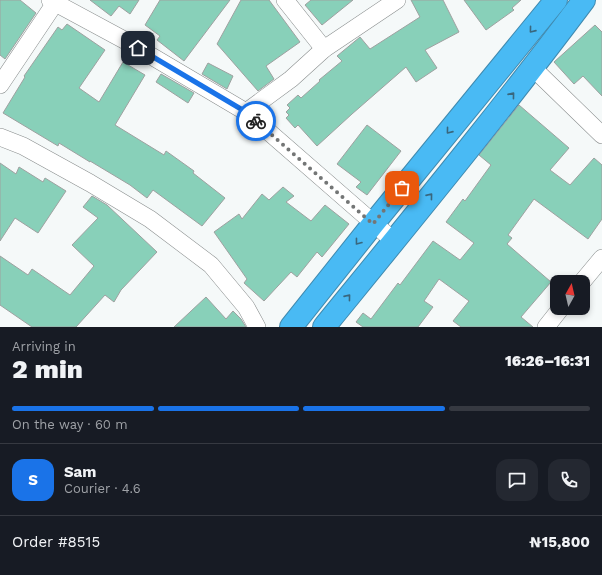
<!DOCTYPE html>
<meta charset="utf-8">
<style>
:root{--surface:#171b24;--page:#242831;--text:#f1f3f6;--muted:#9ea1a6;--line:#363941;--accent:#1a73e8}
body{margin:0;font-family:"Work Sans",sans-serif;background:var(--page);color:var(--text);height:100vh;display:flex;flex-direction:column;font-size:15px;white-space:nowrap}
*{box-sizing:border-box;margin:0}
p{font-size:13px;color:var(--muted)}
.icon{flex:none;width:22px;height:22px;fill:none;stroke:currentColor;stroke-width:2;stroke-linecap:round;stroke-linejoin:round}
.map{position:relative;height:327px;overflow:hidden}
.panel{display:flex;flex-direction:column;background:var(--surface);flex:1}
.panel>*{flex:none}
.needle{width:26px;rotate:8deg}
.buttons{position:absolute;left:550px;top:275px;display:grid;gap:8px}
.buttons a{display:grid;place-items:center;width:40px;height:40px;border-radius:8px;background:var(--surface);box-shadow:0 2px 6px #0003;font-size:20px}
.pin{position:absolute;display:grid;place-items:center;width:34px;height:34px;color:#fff;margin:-17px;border-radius:8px;box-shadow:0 2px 6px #0006}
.courier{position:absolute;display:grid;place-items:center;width:40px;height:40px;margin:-20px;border:3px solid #1a73e8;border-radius:50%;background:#fff;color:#222;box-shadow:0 1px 5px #0007}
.headline em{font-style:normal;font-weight:800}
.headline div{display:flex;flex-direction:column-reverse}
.headline{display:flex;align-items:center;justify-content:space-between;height:68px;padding:0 12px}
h1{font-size:26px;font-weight:800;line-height:30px}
.bar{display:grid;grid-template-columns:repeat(4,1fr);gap:6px 4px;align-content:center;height:48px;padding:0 12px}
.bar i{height:5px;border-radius:3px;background:var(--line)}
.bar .on{background:var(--accent)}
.bar p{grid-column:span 4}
.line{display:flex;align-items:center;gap:10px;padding:0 12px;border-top:1px solid var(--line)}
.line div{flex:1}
.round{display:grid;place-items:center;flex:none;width:42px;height:42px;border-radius:12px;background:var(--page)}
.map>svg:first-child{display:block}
.building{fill:#88d0b9;stroke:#9ea1a0}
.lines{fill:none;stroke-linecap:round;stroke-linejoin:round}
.minor-casing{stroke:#898d8d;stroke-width:18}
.highway-casing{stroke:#408aaf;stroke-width:24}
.minor{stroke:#fff;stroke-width:17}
.highway{stroke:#49baf4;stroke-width:22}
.oneway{stroke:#39677e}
.done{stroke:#747676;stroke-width:4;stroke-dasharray:0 7.2}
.route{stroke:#1a73e8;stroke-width:5}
</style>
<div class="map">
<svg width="602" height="327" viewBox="0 0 602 327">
<rect width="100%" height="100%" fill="#f5f9f9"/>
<g class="building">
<path d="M0,0H20L36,13L5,59L0,55Z"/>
<path d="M90,0H139L130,14L119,6L111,16Z"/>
<path d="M160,0H230L184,61L157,40L160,36L145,25Z"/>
<path d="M241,0H269L300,42L266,66L274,79L258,91L217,44Z"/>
<path d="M311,0H353L322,25L305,5Z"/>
<path d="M411,0H443L459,32L425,50L437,68L416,82L406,67L352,114L317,146L298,125L295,128L286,118L289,115L286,112L290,108L287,105L298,95L301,98L320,81L319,80L342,61L337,56L360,37L370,49L420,17Z"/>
<path d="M464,0H521L512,8L514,10L486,30Z"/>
<path d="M67,24L105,50L79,88L99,102L123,62L145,75L115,125L164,155L166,151L194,171L193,173L225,198L202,226L153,190L147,198L130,185L90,161V162L59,143L58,146L3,113L25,77L24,76L58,27L62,30Z"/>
<path d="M595,25L602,32V96L583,76L574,84L554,62Z"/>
<path d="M208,63L233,76L227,89L202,74Z"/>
<path d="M161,74L194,93L188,103L156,82Z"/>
<path d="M519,105L569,148L550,170L570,185L594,158L602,165V219L588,239L534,199L508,235L512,238L507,244L551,282L521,317L533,327H461L453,321L469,301L439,279L424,301L433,307L418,327H363L356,322L363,313L371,319L398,283L400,285L433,241L460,260L474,243L446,222L463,199L465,201L491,165L479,155Z"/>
<path d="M367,125L401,151L367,195L356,187L361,182L337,164Z"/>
<path d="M0,163L16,174L19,167L43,182L45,178L66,191L38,233L15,218L0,241Z"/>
<path d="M283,187L294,196L286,202L311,221L325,205L349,224L322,257L317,252L297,277L291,272L264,301L244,283L247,279L214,232L239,214L242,219L262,194L269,200Z"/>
<path d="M92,196L107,205L157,252L121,290L114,302L105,295L76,327H32L0,305V256L28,275L32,269L70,295L94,266L72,245L98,218L83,207Z"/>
<path d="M206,297L226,319L233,311L241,319L246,327H174Z"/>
</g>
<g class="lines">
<g class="minor-casing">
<g id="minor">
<path d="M50,0L126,41L246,112L394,241"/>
<path d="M285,0L324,49"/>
<path d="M533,68L602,135"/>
<path d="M0,85L55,3"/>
<path d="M246,112L291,79L324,49L397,0"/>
<path d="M0,137L23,146L90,183L150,219L211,265L246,307L257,327"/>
<path d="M582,282L602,258"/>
<path d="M546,327L561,308"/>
</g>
</g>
<g class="highway-casing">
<g id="highway">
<path d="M291,327L373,224L556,0"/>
<path d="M324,327C412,219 501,111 584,0"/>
</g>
</g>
<use href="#minor" class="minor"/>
<use href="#highway" class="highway"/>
</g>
<defs><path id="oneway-chevron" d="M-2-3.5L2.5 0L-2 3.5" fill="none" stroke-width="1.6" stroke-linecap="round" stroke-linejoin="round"/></defs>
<g class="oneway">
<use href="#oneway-chevron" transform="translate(532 30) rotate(129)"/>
<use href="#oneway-chevron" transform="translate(512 95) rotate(-51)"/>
<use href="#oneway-chevron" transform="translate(449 131) rotate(129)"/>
<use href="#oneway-chevron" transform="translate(430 196) rotate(-51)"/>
<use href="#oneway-chevron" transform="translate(358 242) rotate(128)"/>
<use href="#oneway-chevron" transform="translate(348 297) rotate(-51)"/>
</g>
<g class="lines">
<path class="done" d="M256,121L373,224L402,188"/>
<path class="route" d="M138,48L246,112L256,121"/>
</g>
</svg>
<div class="buttons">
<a><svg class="needle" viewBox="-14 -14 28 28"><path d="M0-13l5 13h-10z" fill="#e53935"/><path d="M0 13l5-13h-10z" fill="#9ea1a6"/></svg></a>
</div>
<div class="pin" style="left:402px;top:188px;background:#ea580c"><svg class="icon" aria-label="bag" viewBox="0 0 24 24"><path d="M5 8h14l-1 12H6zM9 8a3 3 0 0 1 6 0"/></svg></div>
<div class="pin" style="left:138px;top:48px;background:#1f2937"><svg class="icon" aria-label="home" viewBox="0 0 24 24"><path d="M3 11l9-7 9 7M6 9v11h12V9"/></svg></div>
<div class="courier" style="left:256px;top:121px"><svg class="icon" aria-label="bike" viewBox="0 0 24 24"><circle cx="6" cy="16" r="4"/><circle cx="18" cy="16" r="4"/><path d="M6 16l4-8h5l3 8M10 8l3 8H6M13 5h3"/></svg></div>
</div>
<section class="panel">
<div class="headline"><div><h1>2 min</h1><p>Arriving in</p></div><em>16:26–16:31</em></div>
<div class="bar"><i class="on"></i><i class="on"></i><i class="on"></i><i></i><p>On the way · 60 m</p></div>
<div class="line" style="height:72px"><b class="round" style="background:var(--accent);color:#fff">S</b><div><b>Sam</b><p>Courier · 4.6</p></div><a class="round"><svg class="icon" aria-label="chat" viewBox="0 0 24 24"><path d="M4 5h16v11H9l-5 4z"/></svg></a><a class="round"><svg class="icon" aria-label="phone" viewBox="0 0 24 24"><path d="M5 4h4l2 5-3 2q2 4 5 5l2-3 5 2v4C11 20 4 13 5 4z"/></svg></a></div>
<div class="line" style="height:52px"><div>Order #8515</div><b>₦15,800</b></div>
</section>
